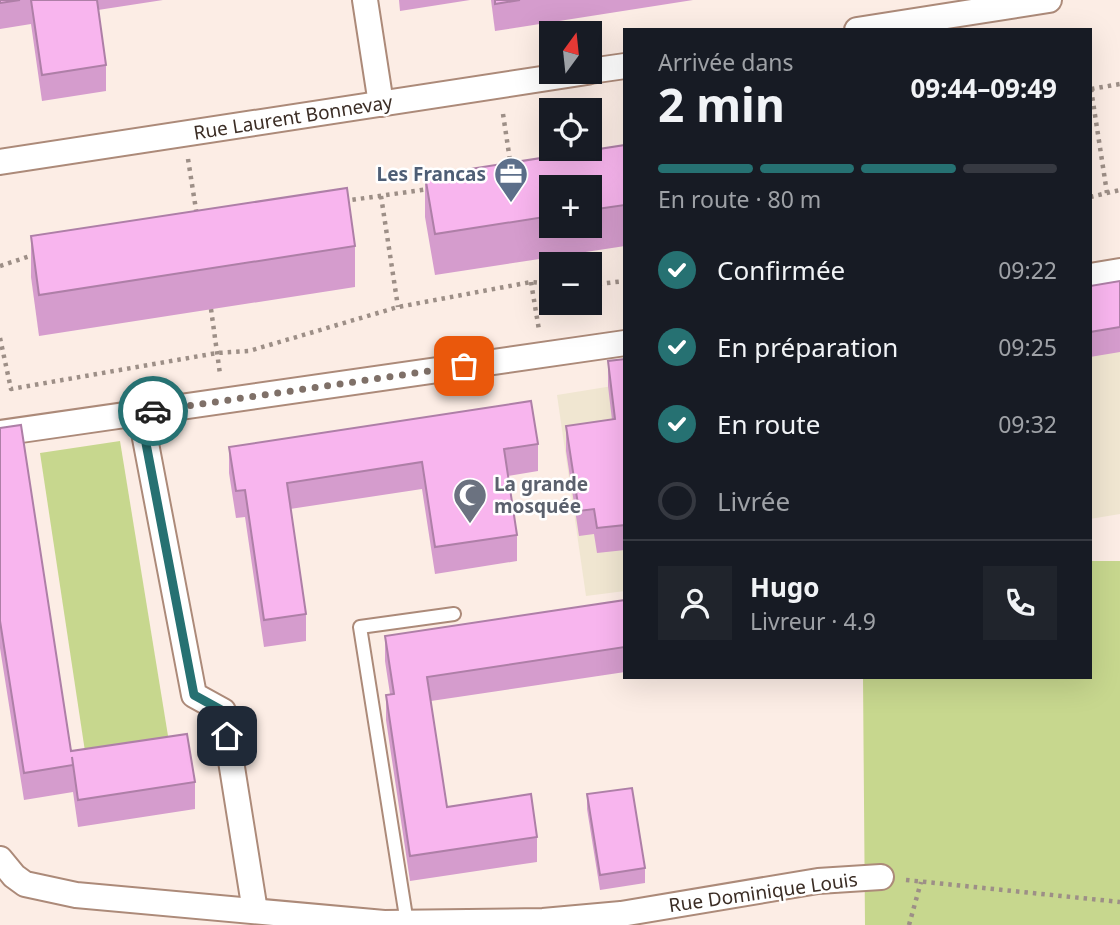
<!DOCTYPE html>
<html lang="fr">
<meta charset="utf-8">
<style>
:root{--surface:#171b24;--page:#20242c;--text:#f1f3f6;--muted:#9ea1a6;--line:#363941;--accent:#267172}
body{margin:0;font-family:"Noto Sans",sans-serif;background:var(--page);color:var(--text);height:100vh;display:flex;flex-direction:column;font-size:26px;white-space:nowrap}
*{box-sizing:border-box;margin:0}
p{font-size:23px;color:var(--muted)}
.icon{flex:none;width:38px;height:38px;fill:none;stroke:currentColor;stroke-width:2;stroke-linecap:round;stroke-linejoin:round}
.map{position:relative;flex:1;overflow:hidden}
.drawer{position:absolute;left:623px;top:28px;width:469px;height:651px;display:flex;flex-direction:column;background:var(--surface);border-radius:0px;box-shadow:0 7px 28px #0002}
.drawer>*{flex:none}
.needle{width:46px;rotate:15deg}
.fabs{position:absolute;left:539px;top:21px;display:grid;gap:14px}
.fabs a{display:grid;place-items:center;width:63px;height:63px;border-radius:0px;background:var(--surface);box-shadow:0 7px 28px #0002;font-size:35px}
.pin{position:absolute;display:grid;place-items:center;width:60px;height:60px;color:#fff;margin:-30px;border-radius:14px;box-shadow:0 4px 10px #0006}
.courier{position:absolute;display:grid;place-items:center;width:70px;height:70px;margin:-35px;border:5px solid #267172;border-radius:50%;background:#fff;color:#222;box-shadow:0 2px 9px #0007}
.head em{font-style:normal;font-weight:700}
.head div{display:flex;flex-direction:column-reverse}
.head{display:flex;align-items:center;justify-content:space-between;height:119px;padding:0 35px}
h1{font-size:46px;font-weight:700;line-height:52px}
.bar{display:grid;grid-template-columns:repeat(4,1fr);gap:10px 7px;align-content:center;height:84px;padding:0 35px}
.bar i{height:9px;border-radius:5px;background:var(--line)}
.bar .on{background:var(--accent)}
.bar p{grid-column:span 4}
.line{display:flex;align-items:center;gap:18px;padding:0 35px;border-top:2px solid var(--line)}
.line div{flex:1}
.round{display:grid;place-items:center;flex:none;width:74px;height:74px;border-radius:0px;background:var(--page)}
ol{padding:0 35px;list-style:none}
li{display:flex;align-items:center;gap:21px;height:77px}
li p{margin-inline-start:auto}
li .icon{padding:7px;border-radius:50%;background:var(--accent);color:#fff;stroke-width:4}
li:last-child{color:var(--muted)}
li i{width:38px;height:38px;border:4px solid var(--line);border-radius:50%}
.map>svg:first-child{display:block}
.education{fill:#f0e6d1}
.green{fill:#c7d78e}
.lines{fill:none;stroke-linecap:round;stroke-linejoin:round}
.lane-casing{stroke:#ac8a79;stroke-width:16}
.street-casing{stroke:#ac8a79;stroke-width:28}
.path{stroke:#9d8f87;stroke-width:4.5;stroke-dasharray:3.5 5;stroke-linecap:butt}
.lane{stroke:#fff;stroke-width:12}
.street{stroke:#fff;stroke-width:24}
.wall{fill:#d59ccd;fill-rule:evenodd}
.building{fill:#f8b5ee;stroke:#ae7fa7;stroke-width:2}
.done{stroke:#7f7068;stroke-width:7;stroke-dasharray:0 12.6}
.route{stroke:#267172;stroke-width:9}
.labels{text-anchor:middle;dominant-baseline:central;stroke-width:5;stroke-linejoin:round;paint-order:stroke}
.street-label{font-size:19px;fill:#3b2d25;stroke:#fff}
.service-label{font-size:19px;font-weight:bold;fill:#4e5e75;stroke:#fff;text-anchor:end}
.worship-label{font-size:19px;font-weight:bold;fill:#5b616d;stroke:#fff;text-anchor:start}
</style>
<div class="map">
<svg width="1120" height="925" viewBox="0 0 1120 925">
<rect width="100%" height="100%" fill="#fcede5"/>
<g class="education">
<path d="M1120,306V514L1090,519V311Z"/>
<path d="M625,384V591L586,596L557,395Z"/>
</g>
<g class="green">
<path d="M120,441L170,748L86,758L40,453Z"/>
<path d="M1090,561H1120V925H865L863,677H1090Z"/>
</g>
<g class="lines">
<g class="lane-casing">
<path id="lane" d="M407,923L360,627L454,614"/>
</g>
<g class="street-casing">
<g id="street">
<path d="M365,0L381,104"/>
<path d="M857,30L1049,0"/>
<path d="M590,71L625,66"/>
<path d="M0,162L587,72"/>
<path d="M1090,276L1120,271"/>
<path d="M140,412L194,695L223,711L255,911"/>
<path d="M0,433L625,343"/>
<path d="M0,859L14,876L25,884L76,895L384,923L543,921L621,914L818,881L881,877"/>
</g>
</g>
<g class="path">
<path d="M1091,89L1107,193"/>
<path d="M1091,89L1120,84"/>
<path d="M503,114L511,167"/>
<path d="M188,159L197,216"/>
<path d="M381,196L398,307"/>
<path d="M1090,197L1120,190"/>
<path d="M344,201L429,189"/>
<path d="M0,266L36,254"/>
<path d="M531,282L539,330"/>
<path d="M590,285L625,281"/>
<path d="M211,309L220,374"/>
<path d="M0,338L11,389L217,353L249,351L398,307L531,282L551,284"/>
<path d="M906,880L1120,902"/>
<path d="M909,925L921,882"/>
</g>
<use href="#lane" class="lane"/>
<use href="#street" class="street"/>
</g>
<g class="wall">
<path d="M0,0H163L98,10L106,65V91L42,101L31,24L0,29Z"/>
<path d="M399,0H470L400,11Z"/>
<path d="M491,0H693L495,31Z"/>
<path d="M625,145V246L435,275L425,217V176ZM551,187H590V226H551Z"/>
<path d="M31,236L355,246V287L39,336L31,277Z"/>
<path d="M1120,281V352L1090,357V286Z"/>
<path d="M625,359V550L597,553L594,534L579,536L566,451V426L612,420L608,386V361Z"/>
<path d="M0,428L71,751L195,782V809L78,827L73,792L24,800L0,648Z"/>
<path d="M538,444V471L508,476L517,535V561L435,574L422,489L290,509L306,614V641L264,647L245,517L236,518L229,473V447Z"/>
<path d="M625,600V672L431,701L447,807L537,837V862L410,881L386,720V695L390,694L385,661V636Z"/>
<path d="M587,794L645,868V883L600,890L587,809Z"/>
</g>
<g class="building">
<path d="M0,0H20L0,3Z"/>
<path d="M31,0H97L106,65L42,75Z"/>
<path d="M495,0H520L495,4Z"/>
<path d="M625,145V205L590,210V187H551V216L435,234L425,176Z"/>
<path d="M347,188L355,246L39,295L31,236Z"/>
<path d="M1120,281V327L1090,332V286Z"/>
<path d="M625,359V525L597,528L594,509L579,511L566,426L615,419L608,361Z"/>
<path d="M531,401L538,444L504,449L517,535L435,547L422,462L287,483L306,614L264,620L245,490L236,491L229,447Z"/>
<path d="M21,425L71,751L187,734L195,782L78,800L72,757L73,765L24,773L0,621V428Z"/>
<path d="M625,600V647L427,677L447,807L531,794L537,837L410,856L386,695L394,694L385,636Z"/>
<path d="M632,788L645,868L600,875L587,794Z"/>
</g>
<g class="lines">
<path class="done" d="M153,411L464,366"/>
<path class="route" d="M153,411L140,412L194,695L223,711L227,736"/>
</g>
<defs>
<g id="office-pin" transform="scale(1.75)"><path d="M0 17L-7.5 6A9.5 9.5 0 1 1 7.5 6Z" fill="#5c6f8a" stroke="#fff"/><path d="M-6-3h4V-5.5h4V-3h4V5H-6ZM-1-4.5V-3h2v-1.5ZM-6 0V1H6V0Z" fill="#fff"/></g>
<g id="mosque-pin" transform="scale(1.75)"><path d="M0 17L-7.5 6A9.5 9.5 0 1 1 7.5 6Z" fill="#6b7280" stroke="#fff"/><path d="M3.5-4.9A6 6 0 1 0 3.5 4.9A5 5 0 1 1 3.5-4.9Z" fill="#fff"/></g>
</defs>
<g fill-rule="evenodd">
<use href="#office-pin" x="511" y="174"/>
<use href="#mosque-pin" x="470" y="495"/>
</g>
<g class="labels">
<g class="street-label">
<text transform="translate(293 117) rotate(-9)">Rue Laurent Bonnevay</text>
<text transform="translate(763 892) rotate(-8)">Rue Dominique Louis</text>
</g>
<g class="service-label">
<text x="486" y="174">Les Francas</text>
</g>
<g class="worship-label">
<text x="494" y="484">La grande<tspan x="494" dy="22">mosquée</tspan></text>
</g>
</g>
</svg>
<div class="fabs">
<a><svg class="needle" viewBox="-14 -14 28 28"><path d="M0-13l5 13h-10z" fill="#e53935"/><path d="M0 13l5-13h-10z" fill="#9ea1a6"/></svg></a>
<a><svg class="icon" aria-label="locate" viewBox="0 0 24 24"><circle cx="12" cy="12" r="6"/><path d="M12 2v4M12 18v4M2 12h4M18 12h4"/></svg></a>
<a>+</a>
<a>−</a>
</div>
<div class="pin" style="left:464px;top:366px;background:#ea580c"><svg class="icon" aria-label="bag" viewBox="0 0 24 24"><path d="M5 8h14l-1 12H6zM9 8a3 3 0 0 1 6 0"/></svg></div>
<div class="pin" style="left:227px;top:736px;background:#1f2937"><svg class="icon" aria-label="home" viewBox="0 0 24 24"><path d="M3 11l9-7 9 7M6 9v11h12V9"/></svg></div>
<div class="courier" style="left:153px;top:411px"><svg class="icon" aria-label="car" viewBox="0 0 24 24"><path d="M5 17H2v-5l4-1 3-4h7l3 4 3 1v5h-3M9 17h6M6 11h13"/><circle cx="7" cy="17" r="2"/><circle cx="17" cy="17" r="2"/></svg></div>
<section class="drawer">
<div class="head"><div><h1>2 min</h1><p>Arrivée dans</p></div><em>09:44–09:49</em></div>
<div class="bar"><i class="on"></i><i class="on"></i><i class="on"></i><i></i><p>En route · 80 m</p></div>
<ol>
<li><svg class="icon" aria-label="check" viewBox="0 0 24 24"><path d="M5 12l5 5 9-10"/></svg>Confirmée<p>09:22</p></li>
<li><svg class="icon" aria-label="check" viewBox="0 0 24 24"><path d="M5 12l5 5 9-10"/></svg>En préparation<p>09:25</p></li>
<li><svg class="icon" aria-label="check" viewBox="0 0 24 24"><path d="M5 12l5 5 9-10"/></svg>En route<p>09:32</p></li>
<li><i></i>Livrée</li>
</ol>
<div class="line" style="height:126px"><a class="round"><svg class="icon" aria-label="person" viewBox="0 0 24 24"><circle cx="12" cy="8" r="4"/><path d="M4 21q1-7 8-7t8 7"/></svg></a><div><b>Hugo</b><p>Livreur · 4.9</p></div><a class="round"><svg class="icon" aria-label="phone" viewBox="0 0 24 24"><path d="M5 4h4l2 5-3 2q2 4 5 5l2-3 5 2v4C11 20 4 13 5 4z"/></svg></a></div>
</section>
</div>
